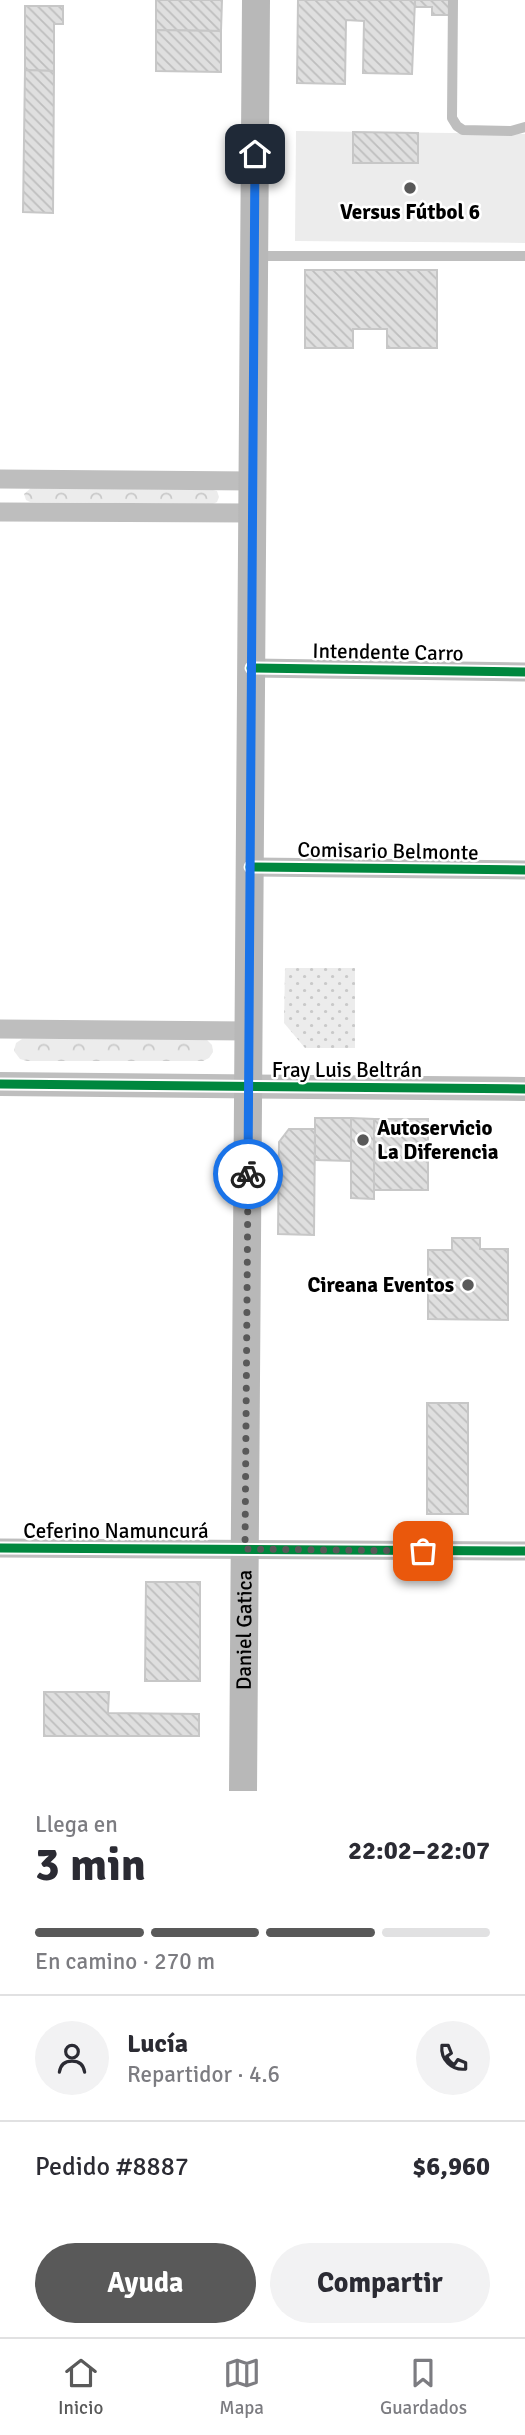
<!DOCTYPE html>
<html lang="es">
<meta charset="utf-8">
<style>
:root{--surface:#fff;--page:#f2f2f3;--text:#2b2b33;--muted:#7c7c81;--line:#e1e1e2;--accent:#595959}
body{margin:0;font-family:Signika,sans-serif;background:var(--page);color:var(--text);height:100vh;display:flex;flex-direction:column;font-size:26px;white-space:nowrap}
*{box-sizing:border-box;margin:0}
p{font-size:23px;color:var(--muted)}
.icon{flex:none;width:38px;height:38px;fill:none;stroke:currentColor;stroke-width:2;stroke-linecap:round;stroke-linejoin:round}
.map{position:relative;height:1791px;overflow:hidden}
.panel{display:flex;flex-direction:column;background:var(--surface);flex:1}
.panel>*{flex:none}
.pin{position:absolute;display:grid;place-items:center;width:60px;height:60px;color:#fff;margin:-30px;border-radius:14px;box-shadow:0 4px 10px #0006}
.courier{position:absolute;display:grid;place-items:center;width:70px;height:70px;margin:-35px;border:5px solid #1a73e8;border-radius:50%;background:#fff;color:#222;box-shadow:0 2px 9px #0007}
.headline em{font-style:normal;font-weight:700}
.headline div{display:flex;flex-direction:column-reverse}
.headline{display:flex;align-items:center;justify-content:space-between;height:119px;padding:0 35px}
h1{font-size:46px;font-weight:700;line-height:52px}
.bar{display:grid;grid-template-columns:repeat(4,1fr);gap:10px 7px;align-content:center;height:84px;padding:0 35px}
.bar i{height:9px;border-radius:5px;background:var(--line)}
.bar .active{background:var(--accent)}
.bar p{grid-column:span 4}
.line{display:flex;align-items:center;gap:18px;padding:0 35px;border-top:2px solid var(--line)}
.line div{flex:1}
.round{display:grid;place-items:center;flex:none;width:74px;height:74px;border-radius:37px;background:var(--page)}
.primary-button{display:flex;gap:14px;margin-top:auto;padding:14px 35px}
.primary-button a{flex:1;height:80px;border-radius:42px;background:var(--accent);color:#fff;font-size:28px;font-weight:700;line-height:80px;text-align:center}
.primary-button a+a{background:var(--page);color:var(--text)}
.dock{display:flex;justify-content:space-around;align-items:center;height:98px;border-top:2px solid var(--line);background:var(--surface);font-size:19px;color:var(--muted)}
.dock a{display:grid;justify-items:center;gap:4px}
.dock .active{color:var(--accent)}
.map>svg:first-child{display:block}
.grass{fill:url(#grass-dots)}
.park{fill:url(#park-crowns)}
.garden{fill:#ececec}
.building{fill:url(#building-back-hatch);stroke:#c7c7c7;stroke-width:2}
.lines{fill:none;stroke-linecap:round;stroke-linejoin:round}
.service{stroke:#bebebe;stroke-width:10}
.minor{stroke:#bebebe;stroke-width:19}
.tertiary{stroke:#bebebe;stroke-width:24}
.secondary{stroke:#b8b8b8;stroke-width:28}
.cycleway-casing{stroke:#fff;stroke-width:13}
.cycleway{stroke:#00873e;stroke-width:9}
.done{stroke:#595959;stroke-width:7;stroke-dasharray:0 12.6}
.route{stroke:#1a73e8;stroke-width:9}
.poi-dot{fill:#595959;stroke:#fff;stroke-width:2.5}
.labels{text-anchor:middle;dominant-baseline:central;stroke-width:5;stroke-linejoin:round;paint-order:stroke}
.poi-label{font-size:21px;font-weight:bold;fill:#000;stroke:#fff}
.street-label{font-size:21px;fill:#000;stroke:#fff}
</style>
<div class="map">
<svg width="525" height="1791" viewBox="0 0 525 1791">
<defs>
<pattern id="grass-dots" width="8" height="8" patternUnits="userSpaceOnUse" patternTransform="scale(1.75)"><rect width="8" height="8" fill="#ececec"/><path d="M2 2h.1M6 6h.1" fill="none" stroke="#c9c9c9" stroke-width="1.8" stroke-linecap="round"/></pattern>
<pattern id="park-crowns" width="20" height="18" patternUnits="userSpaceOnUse" patternTransform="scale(1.75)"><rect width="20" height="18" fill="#ececec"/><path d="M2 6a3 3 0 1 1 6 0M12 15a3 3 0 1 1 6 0" fill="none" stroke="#c9c9c9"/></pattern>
<pattern id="building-back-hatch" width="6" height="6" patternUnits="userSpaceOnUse" patternTransform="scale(1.75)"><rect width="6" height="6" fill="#dfdfdf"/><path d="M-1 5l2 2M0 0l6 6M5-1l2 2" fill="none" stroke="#bebebe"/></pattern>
</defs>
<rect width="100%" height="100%" fill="#fff"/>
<path class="grass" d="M285,968H355V1048H305L284,1023Z"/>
<g class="park">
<path d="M31,488L213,490L217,491L219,497L217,502L213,504L30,502L26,500L24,494Z"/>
<path d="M22,1039H206L212,1045L213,1052L209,1058L203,1061H27L20,1059L14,1051L16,1043Z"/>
</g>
<path class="garden" d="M296,131L525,134V243L295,241Z"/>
<g class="building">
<path d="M156,0H222L221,31L156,30Z"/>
<path d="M298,0H415L412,74L363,73L364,21L346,20L345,84L297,83Z"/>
<path d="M415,0H449V15H432V7H415Z"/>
<path d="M25,6H63V24H54V71L25,70Z"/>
<path d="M156,30L221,31V72L156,71Z"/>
<path d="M25,70L54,71L53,213L23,212Z"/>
<path d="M353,132L418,133V163H353Z"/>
<path d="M305,270H437V348H387V329H353V348H305Z"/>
<path d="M315,1118H351V1161L315,1160Z"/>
<path d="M351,1118L374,1119V1199L351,1198Z"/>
<rect x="374" y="1119" width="54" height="71"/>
<path d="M289,1129H315L314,1235L278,1234L279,1142Z"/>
<path d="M452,1238H480V1249H508V1320L428,1319V1250H452Z"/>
<rect x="427" y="1403" width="41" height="111"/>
<path d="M146,1582H200V1681H145Z"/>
<path d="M44,1692H109L108,1713L199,1714V1736H44Z"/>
</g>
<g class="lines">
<g class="service">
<path d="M453,0L452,118L457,126L463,130L511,131L525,127"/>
<path d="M255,256H525"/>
</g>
<g class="minor">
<path d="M0,479L253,481"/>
<path d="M0,512L253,513"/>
<path d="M251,668L525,672"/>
<path d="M250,867L525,870"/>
<path d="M0,1029L249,1031"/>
<path d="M0,1548L525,1551"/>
</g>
<path class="tertiary" d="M0,1084L525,1089"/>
<path class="secondary" id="s1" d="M243,1791L256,0"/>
<g class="cycleway-casing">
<g id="cycleway">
<path d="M251,668L525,672"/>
<path d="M250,867L525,870"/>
<path d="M0,1084L525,1089"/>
<path d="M0,1548L525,1551"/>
</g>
</g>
<use href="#cycleway" class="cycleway"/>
</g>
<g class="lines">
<path class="done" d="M248,1174L245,1549L423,1551"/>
<path class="route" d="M248,1174L255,154"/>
</g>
<g class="poi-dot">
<circle cx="410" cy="188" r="7"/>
<circle cx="363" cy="1140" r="7"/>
<circle cx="468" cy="1285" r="7"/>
</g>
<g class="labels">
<g class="poi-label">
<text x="410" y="212">Versus Fútbol 6</text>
<text x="377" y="1128" text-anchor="start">Autoservicio<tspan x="377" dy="24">La Diferencia</tspan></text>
<text x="454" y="1285" text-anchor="end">Cireana Eventos</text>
</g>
<g class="street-label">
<text transform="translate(388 652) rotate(1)">Intendente Carro</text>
<text transform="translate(388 851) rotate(1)">Comisario Belmonte</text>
<text x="347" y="1070">Fray Luis Beltrán</text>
<text x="116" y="1531">Ceferino Namuncurá</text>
<text stroke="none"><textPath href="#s1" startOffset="161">Daniel Gatica</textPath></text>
</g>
</g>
</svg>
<div class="pin" style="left:423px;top:1551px;background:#ea580c"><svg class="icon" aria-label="bag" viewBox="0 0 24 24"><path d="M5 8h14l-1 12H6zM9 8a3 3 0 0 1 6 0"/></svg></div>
<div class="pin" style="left:255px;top:154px;background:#1f2937"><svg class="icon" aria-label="home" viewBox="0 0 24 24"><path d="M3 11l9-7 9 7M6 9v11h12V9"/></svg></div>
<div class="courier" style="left:248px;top:1174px"><svg class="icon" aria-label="bike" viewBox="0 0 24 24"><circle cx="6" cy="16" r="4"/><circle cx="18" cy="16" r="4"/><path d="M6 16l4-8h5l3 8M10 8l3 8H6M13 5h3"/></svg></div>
</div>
<section class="panel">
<div class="headline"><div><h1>3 min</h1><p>Llega en</p></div><em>22:02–22:07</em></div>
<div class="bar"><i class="active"></i><i class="active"></i><i class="active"></i><i></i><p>En camino · 270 m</p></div>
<div class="line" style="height:126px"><a class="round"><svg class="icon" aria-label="person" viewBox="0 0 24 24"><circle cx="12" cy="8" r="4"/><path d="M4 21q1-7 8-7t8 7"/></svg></a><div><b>Lucía</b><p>Repartidor · 4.6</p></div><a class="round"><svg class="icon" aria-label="phone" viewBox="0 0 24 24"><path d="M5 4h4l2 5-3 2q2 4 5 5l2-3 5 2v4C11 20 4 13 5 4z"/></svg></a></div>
<div class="line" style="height:91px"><div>Pedido #8887</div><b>$6,960</b></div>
<div class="primary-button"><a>Ayuda</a><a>Compartir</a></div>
</section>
<nav class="dock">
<a class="active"><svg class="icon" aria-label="home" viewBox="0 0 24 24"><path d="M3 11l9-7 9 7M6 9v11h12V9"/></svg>Inicio</a>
<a><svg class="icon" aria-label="map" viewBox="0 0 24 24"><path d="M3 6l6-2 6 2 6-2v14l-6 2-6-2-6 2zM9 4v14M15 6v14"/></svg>Mapa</a>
<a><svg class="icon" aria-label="saved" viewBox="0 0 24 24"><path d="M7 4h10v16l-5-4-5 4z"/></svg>Guardados</a>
</nav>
